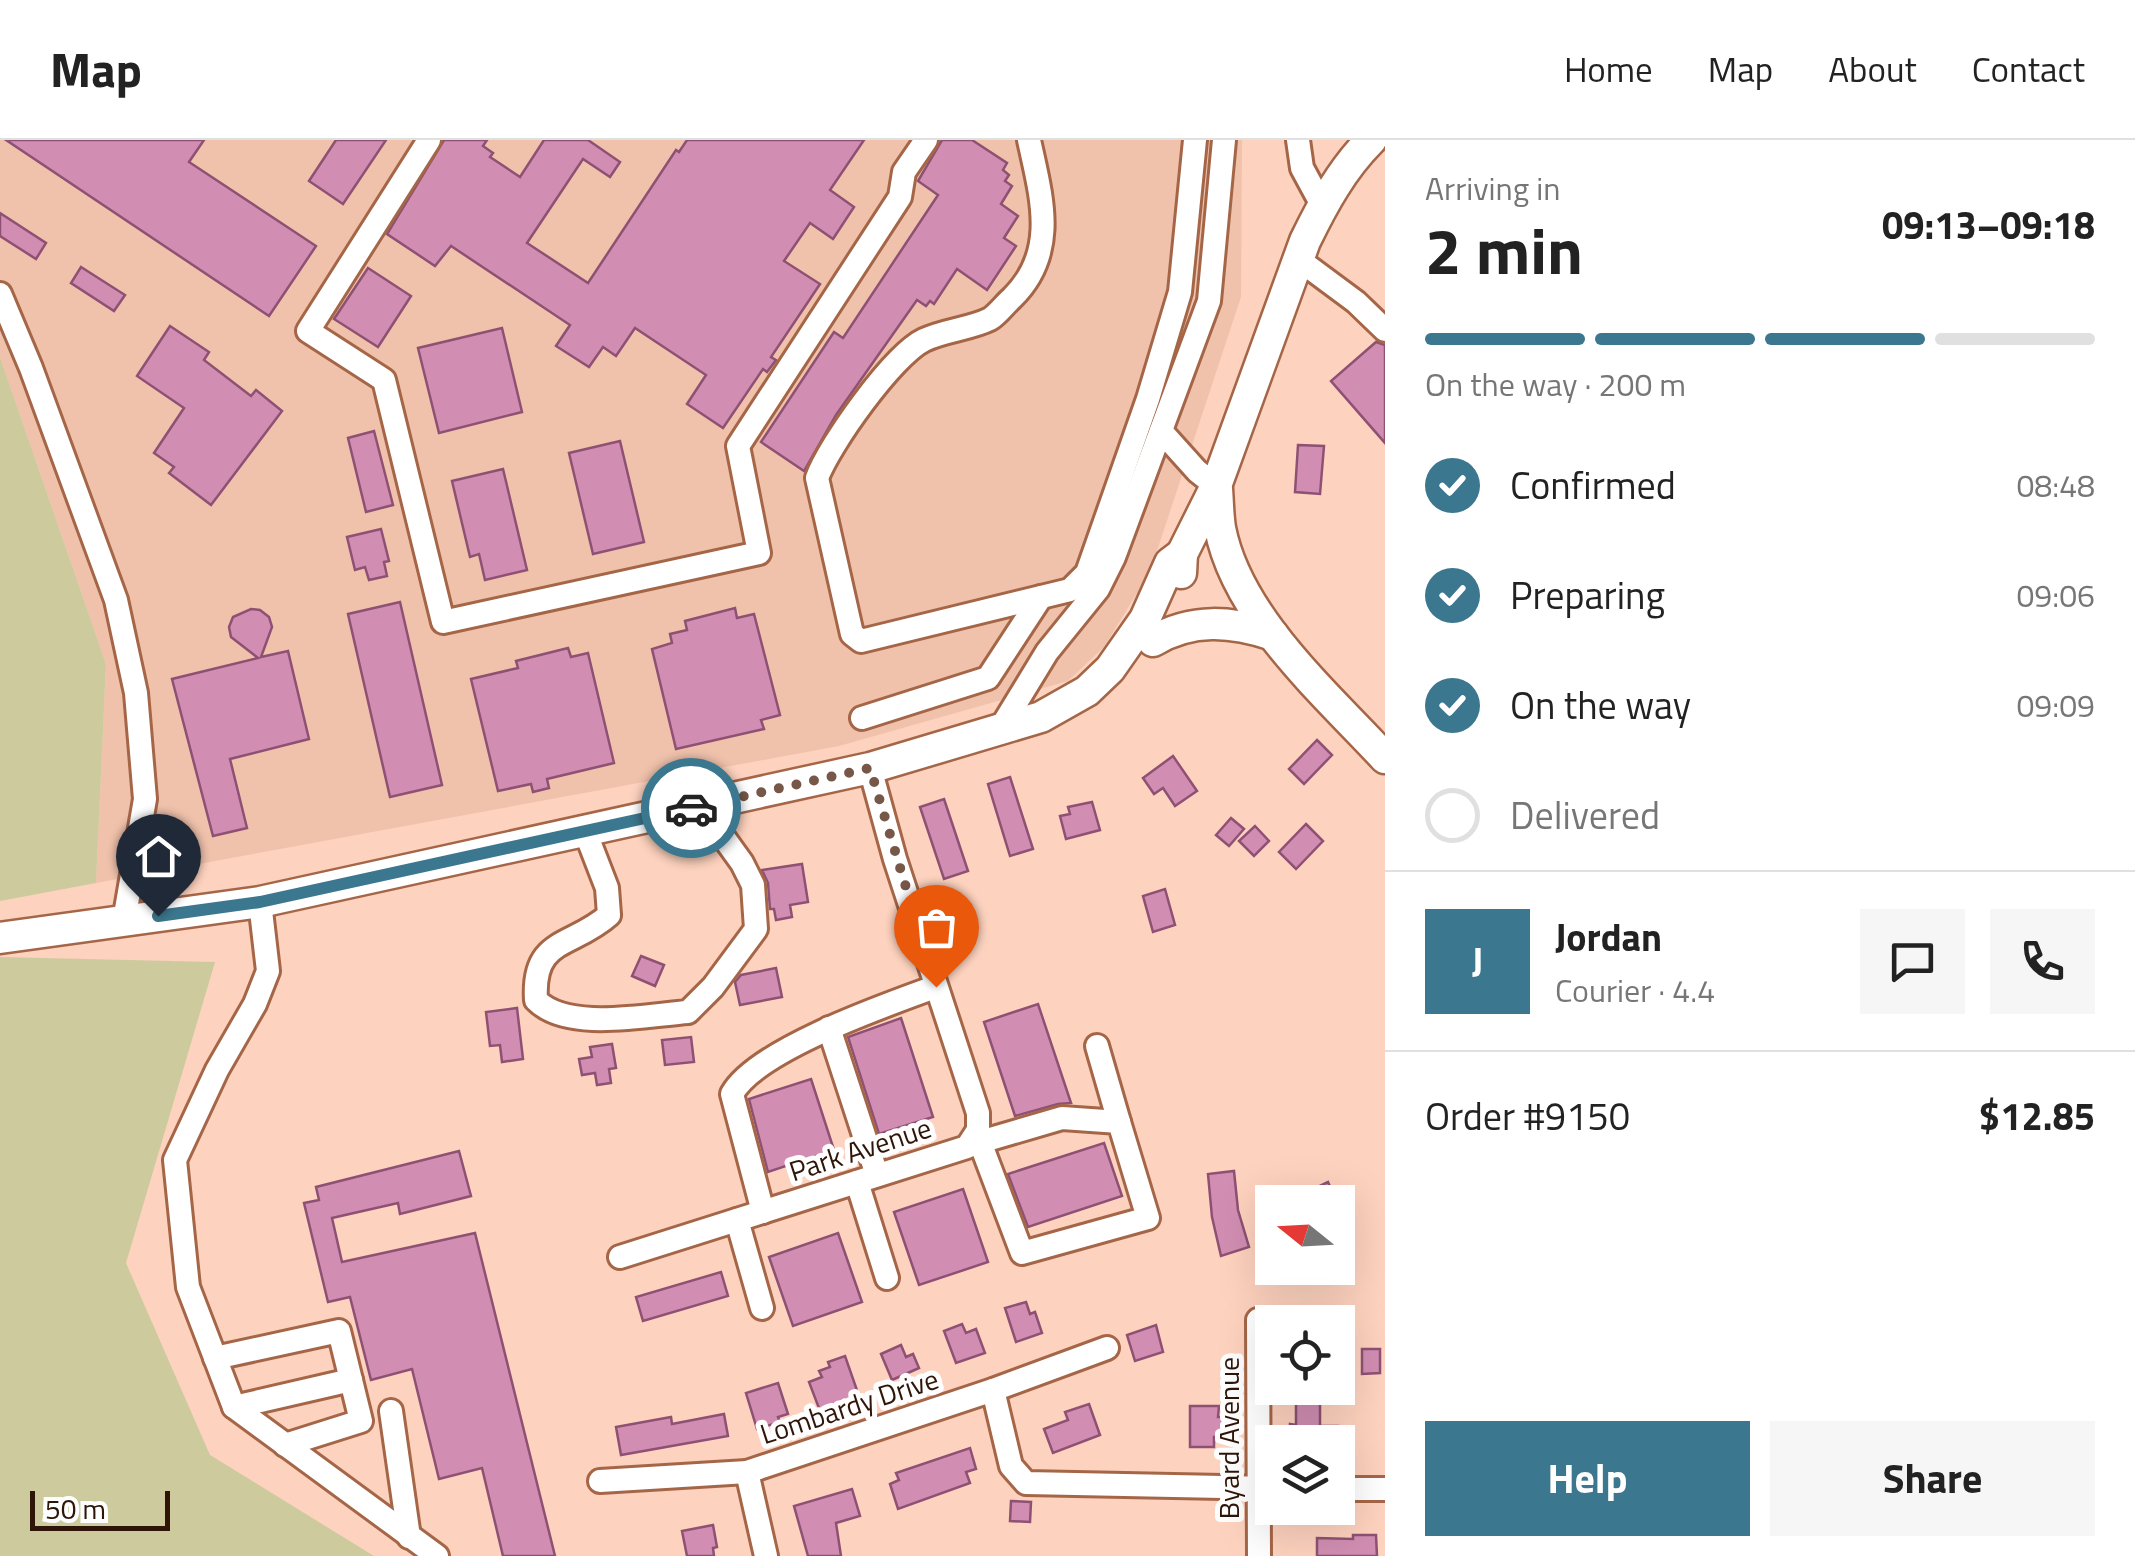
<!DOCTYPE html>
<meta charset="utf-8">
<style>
:root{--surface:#fff;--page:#f6f6f6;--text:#222;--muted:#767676;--line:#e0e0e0;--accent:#3b778e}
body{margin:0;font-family:"Titillium Web",sans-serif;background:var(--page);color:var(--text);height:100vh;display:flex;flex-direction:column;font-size:38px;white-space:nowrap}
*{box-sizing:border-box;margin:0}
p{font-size:32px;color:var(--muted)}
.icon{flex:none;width:55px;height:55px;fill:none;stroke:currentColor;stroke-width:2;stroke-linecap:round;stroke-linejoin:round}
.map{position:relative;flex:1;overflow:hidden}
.drawer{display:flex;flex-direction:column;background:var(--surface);width:750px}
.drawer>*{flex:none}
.needle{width:65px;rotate:288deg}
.tools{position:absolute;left:1255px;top:1045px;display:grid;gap:20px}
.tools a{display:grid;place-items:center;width:100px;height:100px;border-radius:0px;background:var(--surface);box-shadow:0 10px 40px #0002;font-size:50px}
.scale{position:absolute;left:30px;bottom:25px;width:140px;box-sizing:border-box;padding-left:10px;border:5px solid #2e1508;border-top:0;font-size:28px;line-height:35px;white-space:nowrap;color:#2e1508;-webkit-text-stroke:8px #fefefe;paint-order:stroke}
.pin{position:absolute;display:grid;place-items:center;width:85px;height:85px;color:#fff;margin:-102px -42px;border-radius:50% 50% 50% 0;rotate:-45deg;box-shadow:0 0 10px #0007}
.pin .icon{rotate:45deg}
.courier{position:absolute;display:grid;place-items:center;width:100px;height:100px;margin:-50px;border:8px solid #3b778e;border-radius:50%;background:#fff;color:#222;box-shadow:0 2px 12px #0007}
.head em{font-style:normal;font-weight:700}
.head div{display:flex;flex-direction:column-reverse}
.head{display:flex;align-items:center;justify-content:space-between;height:170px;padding:0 40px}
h1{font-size:65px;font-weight:700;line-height:75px}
.bar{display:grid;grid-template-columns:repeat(4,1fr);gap:15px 10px;align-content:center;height:120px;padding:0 40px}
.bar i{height:12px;border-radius:8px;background:var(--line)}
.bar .current{background:var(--accent)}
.bar p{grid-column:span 4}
.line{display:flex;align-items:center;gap:25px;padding:0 40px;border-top:2px solid var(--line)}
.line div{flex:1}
.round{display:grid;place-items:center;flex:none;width:105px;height:105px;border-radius:0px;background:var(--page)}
ol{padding:0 40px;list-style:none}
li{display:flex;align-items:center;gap:30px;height:110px}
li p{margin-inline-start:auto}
li .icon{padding:10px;border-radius:50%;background:var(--accent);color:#fff;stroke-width:4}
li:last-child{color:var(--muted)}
li i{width:55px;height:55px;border:5px solid var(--line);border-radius:50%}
.cta{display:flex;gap:20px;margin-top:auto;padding:20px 40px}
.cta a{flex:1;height:115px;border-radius:0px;background:var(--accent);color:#fff;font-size:40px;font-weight:700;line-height:115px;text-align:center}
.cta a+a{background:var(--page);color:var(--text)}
header{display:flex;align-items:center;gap:60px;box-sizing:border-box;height:140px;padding:0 50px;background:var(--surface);border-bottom:2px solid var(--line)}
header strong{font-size:48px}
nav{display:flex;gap:55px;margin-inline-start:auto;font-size:35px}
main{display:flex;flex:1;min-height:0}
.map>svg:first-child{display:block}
.built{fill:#f0c2ac}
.green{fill:#cdcb9d}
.building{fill:#d18eb2;stroke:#8e5173;stroke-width:2.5}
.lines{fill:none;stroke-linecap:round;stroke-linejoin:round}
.minor-casing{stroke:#a56648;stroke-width:28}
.major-casing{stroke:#a56648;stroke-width:35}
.minor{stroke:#fff;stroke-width:22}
.major{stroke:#fff;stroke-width:30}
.done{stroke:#765748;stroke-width:10;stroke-dasharray:0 18}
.route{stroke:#3b778e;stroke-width:12}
.labels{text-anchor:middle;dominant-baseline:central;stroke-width:10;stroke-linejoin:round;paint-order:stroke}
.street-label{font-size:28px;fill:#2e1508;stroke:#fefefe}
</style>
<header>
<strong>Map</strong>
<nav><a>Home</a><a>Map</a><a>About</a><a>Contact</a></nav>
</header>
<main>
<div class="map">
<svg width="1385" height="1416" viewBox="0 0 1385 1416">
<rect width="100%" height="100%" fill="#fdd2be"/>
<path class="built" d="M0,0H1242L1241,157L1150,432L1104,507L1068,541L839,606L96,743L106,524L0,217Z"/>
<g class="green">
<path d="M0,217L106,524L96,743L0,761Z"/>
<path d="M0,817L215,822L126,1123L210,1315L374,1416H0Z"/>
</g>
<g class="building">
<path d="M6,0H204L189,22L316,106L269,176Z"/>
<path d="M336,0H386L343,64L309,41Z"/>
<path d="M444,0H487L483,6L493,13L490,17L520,37L544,0H588L620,22L610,37L583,19L527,103L588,143L676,10L679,12L687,0H864L830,50L854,67L833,99L810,83L784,121L820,144L771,217L776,220L767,232L763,229L723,288L687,264L706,235L635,188L616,216L603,207L589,227L556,206L570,185L451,106L435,126L387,94Z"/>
<path d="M942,0H972L1007,23L1003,30L1009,35L1005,41L1012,46L1001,64L1018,76L1004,98L1016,106L987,150L957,129L934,164L930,161L926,166L917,160L836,275L804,331L761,302L834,192L843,198L938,55L918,41Z"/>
<path d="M0,73L46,103L36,119L0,96Z"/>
<path d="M81,127L125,155L114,171L71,143Z"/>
<path d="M368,128L411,156L378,207L334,179Z"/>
<path d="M170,186L209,212L204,220L251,256L256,250L282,271L211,365L169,333L174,327L154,313L184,268L137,236Z"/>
<path d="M502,188L522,272L439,293L418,208Z"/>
<path d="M1376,202L1385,205V303L1331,241Z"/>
<path d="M374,291L393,365L366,372L348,298Z"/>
<path d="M620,301L644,402L593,414L569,313Z"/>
<path d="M1298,305L1324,306L1320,354L1295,352Z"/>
<path d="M503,329L527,430L485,440L479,414L470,417L452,341Z"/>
<path d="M381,389L389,421L384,422L387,436L369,440L365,427L355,430L347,397Z"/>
<path d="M400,462L442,645L390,657L348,474Z"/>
<path d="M735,468L737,478L754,474L780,575L761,580L764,589L676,609L652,509L672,503L670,494L687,490L685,481Z"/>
<path d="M251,469L260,470L269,477L272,487L261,517L288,511L309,599L230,619L247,688L213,696L172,539L258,518L231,497L229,487L233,477Z"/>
<path d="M568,508L571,517L588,513L614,623L547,639L549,648L533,652L531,644L498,651L471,539L518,528L516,521Z"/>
<path d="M1317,600L1332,615L1304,644L1289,629Z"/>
<path d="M1173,616L1197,651L1175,666L1163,648L1154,654L1143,638Z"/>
<path d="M1010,637L1033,709L1010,716L988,644Z"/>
<path d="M944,659L968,731L944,739L920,667Z"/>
<path d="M1092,662L1100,690L1066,699L1060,676L1070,674L1068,667Z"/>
<path d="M1231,678L1244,689L1229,706L1216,695Z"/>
<path d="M1306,684L1323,701L1296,729L1279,712Z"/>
<path d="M1255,686L1269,701L1254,716L1239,701Z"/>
<path d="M802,724L808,762L790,765L792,777L776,780L774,769H770L768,743L762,730Z"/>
<path d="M1165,749L1175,785L1153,792L1143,756Z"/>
<path d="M641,816L664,825L655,846L632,836Z"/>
<path d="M776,828L782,857L740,865L735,842L741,835Z"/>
<path d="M1038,864L1071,963L1058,964L1015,976L984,882Z"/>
<path d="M517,868L523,919L502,922L500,905L490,906L486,872Z"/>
<path d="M901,878L933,977L879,994L848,897Z"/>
<path d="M691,897L694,922L665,925L662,900Z"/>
<path d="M612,904L616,928L609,929L611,943L597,945L595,933L582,935L579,919L592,917L590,907Z"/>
<path d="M811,939L834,1010L768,1032L749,959Z"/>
<path d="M1104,1003L1122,1056L1028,1087L1008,1034Z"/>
<path d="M459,1011L471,1056L400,1074L398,1063L332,1078L342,1122L475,1093L555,1416H503L482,1328L439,1339L412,1229L371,1240L350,1157L328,1162L304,1063L319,1060L316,1047Z"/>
<path d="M1234,1031L1238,1070L1249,1107L1221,1116L1212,1077L1208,1034Z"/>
<path d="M1328,1042L1337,1062H1312L1307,1052Z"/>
<path d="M963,1049L988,1122L919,1145L894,1072Z"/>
<path d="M838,1093L862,1162L793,1186L769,1117Z"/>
<path d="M721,1132L728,1156L643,1181L636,1157Z"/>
<path d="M1026,1162L1030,1174L1035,1172L1042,1193L1016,1202L1005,1168Z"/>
<path d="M962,1184L966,1193L976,1189L985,1213L956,1223L944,1191Z"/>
<path d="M1156,1185L1163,1212L1135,1221L1127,1195Z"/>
<path d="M901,1205L906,1217L913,1214L919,1228L892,1240L881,1214Z"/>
<path d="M1362,1209H1380V1233L1362,1234Z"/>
<path d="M845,1216L859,1256L820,1271L809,1242L822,1237L819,1231L830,1227L828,1222Z"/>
<path d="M778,1243L788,1274L778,1277L780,1282L757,1289L746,1253Z"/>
<path d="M1296,1259H1320V1286H1338V1302H1289L1290,1284L1296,1285Z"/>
<path d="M1089,1264L1100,1295L1053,1313L1044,1289L1068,1280L1065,1272Z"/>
<path d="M1190,1266H1219L1218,1277H1224V1297H1214V1307H1190Z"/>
<path d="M724,1274L728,1296L621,1315L616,1287L671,1277L672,1284Z"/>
<path d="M970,1308L976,1329L966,1332L970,1343L898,1369L890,1344L899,1340L896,1333Z"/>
<path d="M852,1349L860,1376L836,1383L841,1416H808L794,1366Z"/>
<path d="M1011,1361L1031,1362L1030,1382L1010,1381Z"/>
<path d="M713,1385L717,1407L713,1408L714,1416H687L682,1391Z"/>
<path d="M1353,1395H1376L1377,1416H1317V1398L1353,1399Z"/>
</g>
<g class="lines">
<g class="minor-casing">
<g id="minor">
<path d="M429,0L308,191L384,240L443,482L759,413L738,306L900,57L904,32L926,0"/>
<path d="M1029,0C1041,56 1059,112 1012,158C1005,164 998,174 990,179C970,189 945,190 924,200C893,215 829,305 817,338L852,494L861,501L1070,450L1087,433L1148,259L1180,152L1195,0"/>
<path d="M1298,0L1302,28L1322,65"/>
<path d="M1298,119L1356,162L1385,190"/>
<path d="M0,154L31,228L116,460L136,553L145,659L124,781"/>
<path d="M1161,291L1197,331L1216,346"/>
<path d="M862,578L988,538L1041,457"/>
<path d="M1000,589L1047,512L1098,449L1114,417L1209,161L1224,0"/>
<path d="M585,691L607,748L609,775C572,808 532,797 536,860C567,892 647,875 688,872L713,847L756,789L753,745L742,723L719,691L710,664"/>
<path d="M260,762L268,831L255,864L217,930L175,1020L188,1147L234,1267L437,1416"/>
<path d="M829,888L877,1035"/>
<path d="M1097,906L1119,982"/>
<path d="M978,990L980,1002L1062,978L1119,982L1148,1078L1022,1113L980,1002"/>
<path d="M857,1042L887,1138"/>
<path d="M763,1072L732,954C756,910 886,865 935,847"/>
<path d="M737,1080L762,1168"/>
<path d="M620,1117L967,1007L978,990V973L895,719L870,628"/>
<path d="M1258,1180L1259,1416"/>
<path d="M215,1218L339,1191L361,1281L285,1305"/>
<path d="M993,1250L1011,1326L1026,1343L1272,1348"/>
<path d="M234,1267L351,1240"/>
<path d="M391,1271L409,1397"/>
<path d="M747,1332L766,1416"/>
<path d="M600,1341L747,1332L993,1250L1107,1208"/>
<path d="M1338,1349H1385"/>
</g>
</g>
<g class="major-casing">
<g id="major">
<path d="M1217,349C1218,362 1218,375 1220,388C1237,477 1326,554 1385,618"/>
<path d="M1181,433L1182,414L1216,346L1305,101C1323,64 1342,29 1371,0"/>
<path d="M1153,501C1192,478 1231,481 1273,495"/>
<path d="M0,798L260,762L870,628L1041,577L1087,551L1110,529L1145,479L1170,423L1182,414"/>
</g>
</g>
<use href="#minor" class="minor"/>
<use href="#major" class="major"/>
</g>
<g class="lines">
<path class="done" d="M691,668L870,628L936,847"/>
<path class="route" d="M158,776L260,762L691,668"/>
</g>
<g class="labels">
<g class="street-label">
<text transform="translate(860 1009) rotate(-18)">Park Avenue</text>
<text transform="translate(849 1266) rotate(-18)">Lombardy Drive</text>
<text transform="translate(1228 1298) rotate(-90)">Byard Avenue</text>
</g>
</g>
</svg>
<div class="tools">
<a><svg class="needle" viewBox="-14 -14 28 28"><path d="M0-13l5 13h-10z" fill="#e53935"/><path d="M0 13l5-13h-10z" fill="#767676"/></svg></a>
<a><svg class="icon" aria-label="locate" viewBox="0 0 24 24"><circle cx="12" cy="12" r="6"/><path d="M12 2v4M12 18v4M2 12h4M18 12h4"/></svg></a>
<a><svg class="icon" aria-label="layers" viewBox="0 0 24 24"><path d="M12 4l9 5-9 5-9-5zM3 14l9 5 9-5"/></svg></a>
</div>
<div class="scale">50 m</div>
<div class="pin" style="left:936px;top:847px;background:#ea580c"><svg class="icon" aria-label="bag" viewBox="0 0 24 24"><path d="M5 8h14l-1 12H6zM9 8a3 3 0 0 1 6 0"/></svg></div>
<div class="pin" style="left:158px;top:776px;background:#1f2937"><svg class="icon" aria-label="home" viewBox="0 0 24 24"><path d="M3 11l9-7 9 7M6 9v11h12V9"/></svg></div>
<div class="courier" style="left:691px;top:668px"><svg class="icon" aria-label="car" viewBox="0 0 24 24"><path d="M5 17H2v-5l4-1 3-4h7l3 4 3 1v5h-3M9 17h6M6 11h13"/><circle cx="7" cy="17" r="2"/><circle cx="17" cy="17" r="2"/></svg></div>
</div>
<section class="drawer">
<div class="head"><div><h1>2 min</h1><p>Arriving in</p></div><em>09:13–09:18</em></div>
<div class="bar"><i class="current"></i><i class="current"></i><i class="current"></i><i></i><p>On the way · 200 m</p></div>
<ol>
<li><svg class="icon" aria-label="check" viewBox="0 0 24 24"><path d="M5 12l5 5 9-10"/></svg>Confirmed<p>08:48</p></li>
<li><svg class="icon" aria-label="check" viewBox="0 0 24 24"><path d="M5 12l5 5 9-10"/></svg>Preparing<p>09:06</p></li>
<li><svg class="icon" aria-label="check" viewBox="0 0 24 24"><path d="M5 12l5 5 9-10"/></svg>On the way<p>09:09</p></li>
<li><i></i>Delivered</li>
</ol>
<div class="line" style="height:180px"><b class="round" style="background:var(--accent);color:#fff">J</b><div><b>Jordan</b><p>Courier · 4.4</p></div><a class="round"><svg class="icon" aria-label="chat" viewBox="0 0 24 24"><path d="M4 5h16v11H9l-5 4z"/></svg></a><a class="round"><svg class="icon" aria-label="phone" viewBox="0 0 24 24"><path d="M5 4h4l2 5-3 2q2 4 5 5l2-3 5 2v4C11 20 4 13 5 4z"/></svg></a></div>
<div class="line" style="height:130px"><div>Order #9150</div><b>$12.85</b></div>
<div class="cta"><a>Help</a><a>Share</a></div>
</section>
</main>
